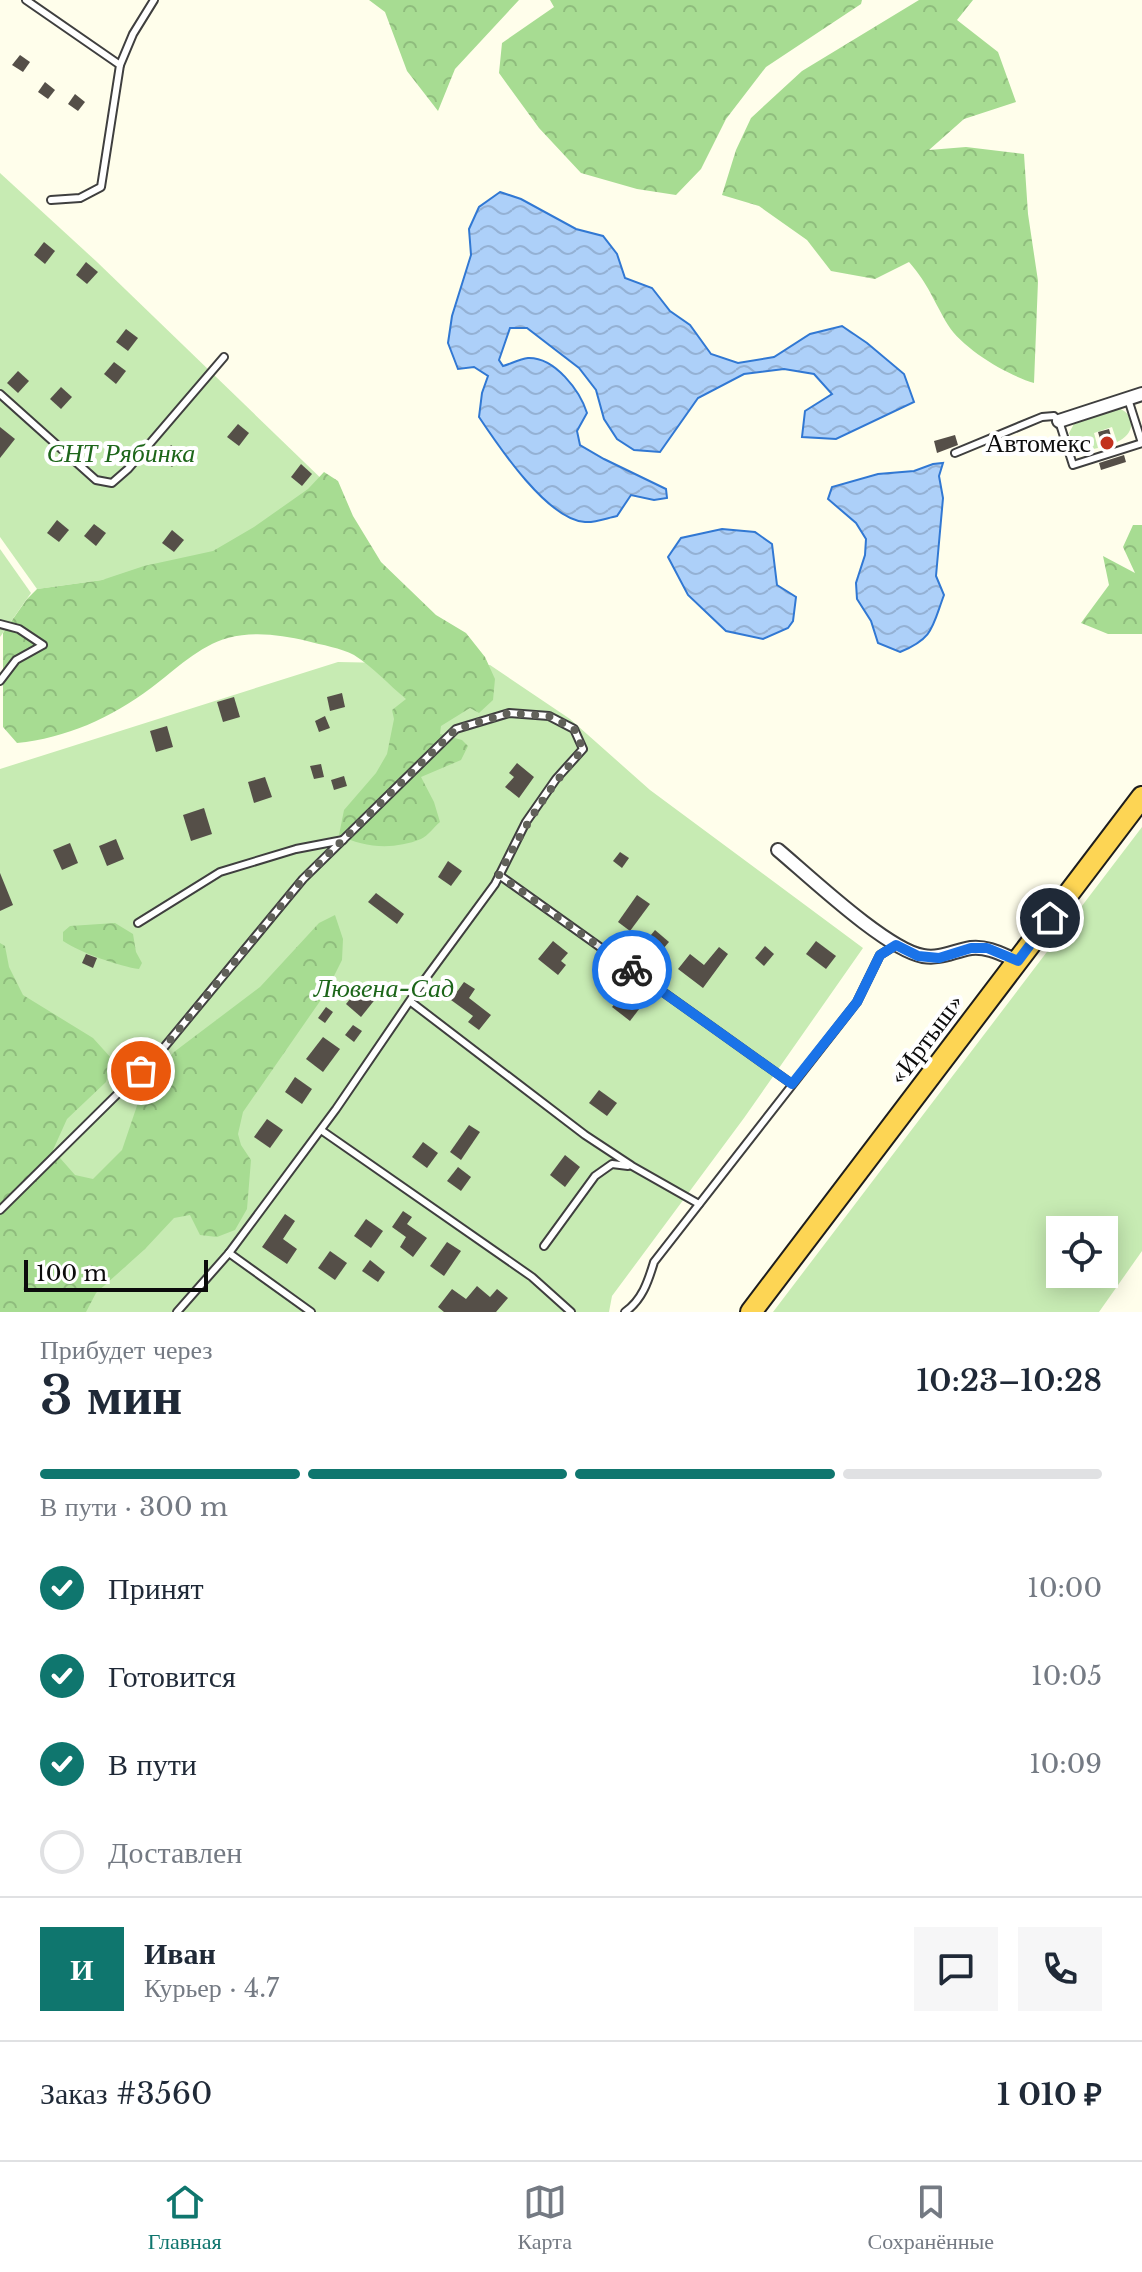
<!DOCTYPE html>
<html lang="ru">
<meta charset="utf-8">
<style>
:root{--surface:#fff;--page:#f6f6f7;--text:#1f2937;--muted:#747a83;--line:#e0e1e3;--accent:#0f766e}
body{margin:0;font-family:"Libre Baskerville",serif;background:var(--page);color:var(--text);height:100vh;display:flex;flex-direction:column;font-size:30px;white-space:nowrap}
*{box-sizing:border-box;margin:0}
p{font-size:26px;color:var(--muted)}
.icon{flex:none;width:44px;height:44px;fill:none;stroke:currentColor;stroke-width:2;stroke-linecap:round;stroke-linejoin:round}
.map{position:relative;height:1312px;overflow:hidden}
.panel{display:flex;flex-direction:column;background:var(--surface);flex:1}
.panel>*{flex:none}
.tools{position:absolute;left:1046px;top:1216px;display:grid;gap:16px}
.tools a{display:grid;place-items:center;width:72px;height:72px;border-radius:0px;background:var(--surface);box-shadow:0 4px 20px #0003;font-size:40px}
.scale{position:absolute;left:24px;bottom:20px;width:184px;box-sizing:border-box;padding-left:8px;border:4px solid #0c0c0c;border-top:0;font-size:22px;line-height:28px;white-space:nowrap;color:#0c0c0c;-webkit-text-stroke:6px #fff;paint-order:stroke}
.pin{position:absolute;display:grid;place-items:center;width:68px;height:68px;color:#fff;margin:-34px;border:4px solid #fff;border-radius:50%;box-shadow:0 2px 8px #0007}
.courier{position:absolute;display:grid;place-items:center;width:80px;height:80px;margin:-40px;border:6px solid #1a73e8;border-radius:50%;background:#fff;color:#222;box-shadow:0 2px 10px #0007}
.overview em{font-style:normal;font-weight:600}
.overview div{display:flex;flex-direction:column-reverse}
.overview{display:flex;align-items:center;justify-content:space-between;height:136px;padding:0 40px}
h1{font-size:52px;font-weight:600;line-height:60px}
.bar{display:grid;grid-template-columns:repeat(4,1fr);gap:12px 8px;align-content:center;height:96px;padding:0 40px}
.bar i{height:10px;border-radius:6px;background:var(--line)}
.bar .on{background:var(--accent)}
.bar p{grid-column:span 4}
.line{display:flex;align-items:center;gap:20px;padding:0 40px;border-top:2px solid var(--line)}
.line div{flex:1}
.round{display:grid;place-items:center;flex:none;width:84px;height:84px;border-radius:0px;background:var(--page)}
ol{padding:0 40px;list-style:none}
li{display:flex;align-items:center;gap:24px;height:88px}
li p{margin-inline-start:auto}
li .icon{padding:8px;border-radius:50%;background:var(--accent);color:#fff;stroke-width:4}
li:last-child{color:var(--muted)}
li i{width:44px;height:44px;border:4px solid var(--line);border-radius:50%}
.tab-bar{display:flex;justify-content:space-around;align-items:center;height:112px;border-top:2px solid var(--line);background:var(--surface);font-size:22px;color:var(--muted)}
.tab-bar a{display:grid;justify-items:center;gap:4px}
.tab-bar .on{color:var(--accent)}
.map>svg:first-child{display:block}
.green{fill:#c7ebb3;fill-rule:evenodd}
.forest{fill:url(#forest-crowns)}
.water{fill:url(#water-waves);stroke:#3178d3;stroke-width:2}
.building{fill:#554f48}
.lines{fill:none;stroke-linecap:round;stroke-linejoin:round}
.service-casing{stroke:#3f3f3f;stroke-width:10}
.minor-casing{stroke:#3f3f3f;stroke-width:16}
.trunk-casing{stroke:#1d1d1d;stroke-width:24}
.service{stroke:#fff;stroke-width:6}
.minor{stroke:#fff;stroke-width:12}
.trunk{stroke:#fdd554;stroke-width:20}
.done{stroke:#61615a;stroke-width:8;stroke-dasharray:0 14.4}
.route{stroke:#1a73e8;stroke-width:10}
.poi-dot{fill:#c2311e;stroke:#fff;stroke-width:3}
.labels{text-anchor:middle;dominant-baseline:central;stroke-width:8;stroke-linejoin:round;paint-order:stroke}
.poi-label{font-size:26px;fill:#0c0c0c;stroke:#fff;text-anchor:end}
.park-label{font-size:26px;font-style:italic;fill:#1d661a;stroke:#fff}
.street-label{font-size:26px;fill:#0c0c0c;stroke:#fff}
</style>
<div class="map">
<svg width="1142" height="1312" viewBox="0 0 1142 1312">
<defs>
<pattern id="forest-crowns" width="20" height="18" patternUnits="userSpaceOnUse" patternTransform="scale(2)"><rect width="20" height="18" fill="#a7dc92"/><path d="M2 6a3 3 0 1 1 6 0M12 15a3 3 0 1 1 6 0" fill="none" stroke="#8fbc7d"/></pattern>
<pattern id="water-waves" width="16" height="10" patternUnits="userSpaceOnUse" patternTransform="scale(2)"><rect width="16" height="10" fill="#add0f9"/><path d="M0 5q4-4 8 0t8 0" fill="none" stroke="#94b1d4"/></pattern>
</defs>
<rect width="100%" height="100%" fill="#fffeeb"/>
<g class="green">
<path d="M0,173L97,262L332,489L231,553L102,580L37,589L0,537Z"/>
<path d="M1118,408C1138,415 1134,435 1117,442L1112,427L1094,433L1098,448L1084,451L1073,445L1069,433L1075,422Z"/>
<path d="M0,549L31,593L0,637Z"/>
<path d="M338,662L490,665L570,719L650,790L863,948L744,1118L612,1296L609,1312H0V769Z"/>
<path d="M1142,827V1251L1099,1312H773ZM1060,1230H1104V1274H1060Z"/>
</g>
<g class="forest">
<path d="M369,0H519L455,69L438,111L407,71L385,12Z"/>
<path d="M550,0H862L861,4L766,67L726,119L701,169L676,195L637,189L581,173L539,128L499,73L502,43L554,7Z"/>
<path d="M919,0H973L957,20L998,52L1016,102L964,119L929,150L966,147L1024,154L1028,214L1038,281L1034,383C1007,375 963,349 948,325C933,300 929,285 909,262L875,279L831,271L807,240L759,206L722,195L736,150L751,118L802,71Z"/>
<path d="M324,472L338,481L353,516L381,562L436,615L466,633L485,657L495,679L493,700L479,713L470,708L441,726L440,734L462,740L468,746L461,760L421,777L434,802L440,822C434,827 428,836 421,839C394,850 364,848 339,835L344,810L376,773L387,754L394,719L392,710L406,699C389,685 373,667 354,655C341,648 322,645 307,641C281,635 254,631 228,638C200,645 174,671 151,688C111,718 66,738 17,743L3,727V633L27,599L37,589L102,580L144,566L213,551L254,527L308,489Z"/>
<path d="M1133,525H1142V634H1108L1081,623L1109,585L1103,556L1135,573L1123,547Z"/>
<path d="M335,915L343,939L342,960L325,994L243,1112L238,1134L241,1145L251,1160L247,1209L235,1230L217,1237L200,1235L190,1215L174,1218L145,1249L96,1293L86,1312H0V943L5,946L9,967L23,995L93,1038L112,1059L106,1082L67,1119L53,1150L75,1175L93,1179L122,1150L143,1088L174,1052L260,987L319,923Z"/>
<path d="M115,923L133,934L136,952L142,963L139,969C121,967 79,952 63,941V932L70,926Z"/>
</g>
<g class="water">
<path d="M500,192L521,199L576,229L603,236L617,254L625,278L652,288L670,311L690,325L711,354L738,363L774,357L810,334L842,326L867,343L904,374L914,402L836,439L802,437L805,411L832,394L814,374L784,369L744,374L698,398L660,452L634,450L617,439L604,419L596,390L579,368L527,328H510L499,360L503,366C510,364 520,359 528,358C555,357 580,391 587,413L577,431L580,445L604,459L666,489L667,498L654,500L631,495L617,516C607,518 595,523 585,522C548,520 499,447 479,417L482,393L488,376L474,367L458,369L448,343L452,316L471,255L469,229L479,207Z"/>
<path d="M943,463L939,476L943,498L936,576L944,595C932,627 934,638 900,652L878,643L871,621L857,599L856,583L865,555L866,539L856,523L828,499L832,487L878,474L914,471L933,464Z"/>
<path d="M722,529L755,532L772,544L777,585L796,597L793,621L788,628L763,639L726,631L688,595L668,557L681,538Z"/>
</g>
<g class="building">
<path d="M20,55L30,62L23,72L12,65Z"/>
<path d="M45,82L55,90L48,99L38,92Z"/>
<path d="M75,94L85,102L78,111L68,104Z"/>
<path d="M44,242L55,251L45,264L34,255Z"/>
<path d="M86,262L98,272L87,284L76,275Z"/>
<path d="M126,329L138,338L128,351L116,342Z"/>
<path d="M114,362L126,371L116,384L104,374Z"/>
<path d="M18,371L29,381L18,393L7,383Z"/>
<path d="M61,387L72,397L61,409L50,399Z"/>
<path d="M238,424L249,433L239,446L227,437Z"/>
<path d="M0,427L15,439L0,458Z"/>
<path d="M1109,429L1114,446L1103,449L1098,432Z"/>
<path d="M955,435L958,445L937,453L934,441Z"/>
<path d="M171,445L183,454L172,467L161,458Z"/>
<path d="M1124,455L1126,462L1101,470L1099,463Z"/>
<path d="M301,464L312,474L302,486L291,477Z"/>
<path d="M57,520L69,530L59,542L47,533Z"/>
<path d="M94,524L106,533L96,546L84,536Z"/>
<path d="M172,530L184,540L174,552L162,543Z"/>
<path d="M342,693L345,707L330,711L327,697Z"/>
<path d="M234,697L240,717L223,722L217,702Z"/>
<path d="M325,716L330,728L319,732L315,721Z"/>
<path d="M167,726L173,747L156,752L150,731Z"/>
<path d="M517,763L534,777L519,798L505,787L514,777L509,773Z"/>
<path d="M321,764L324,777L314,779L310,766Z"/>
<path d="M344,776L347,786L334,790L331,780Z"/>
<path d="M265,777L272,797L254,803L248,782Z"/>
<path d="M204,808L212,834L191,841L183,815Z"/>
<path d="M116,839L124,859L107,866L99,846Z"/>
<path d="M70,843L78,863L62,870L53,850Z"/>
<path d="M620,852L629,858L622,868L613,861Z"/>
<path d="M448,861L462,871L451,886L438,877Z"/>
<path d="M0,873L13,905L0,911Z"/>
<path d="M376,893L404,914L397,924L368,902Z"/>
<path d="M637,895L650,904L630,931L618,922Z"/>
<path d="M655,930L669,942L656,957L642,946Z"/>
<path d="M553,941L568,953L561,961L566,965L558,975L538,959Z"/>
<path d="M816,941L836,956L826,969L806,954Z"/>
<path d="M765,946L774,954L764,966L755,958Z"/>
<path d="M719,947L728,954L703,988L678,969L690,954L704,965Z"/>
<path d="M86,954L97,958L93,968L82,963Z"/>
<path d="M464,982L475,989L469,998L491,1015L479,1030L468,1022L473,1016L451,1000Z"/>
<path d="M362,984L377,997L361,1017L346,1004Z"/>
<path d="M626,990L643,1004L630,1021L612,1007Z"/>
<path d="M326,1007L333,1012L325,1023L318,1018Z"/>
<path d="M353,1025L362,1031L354,1042L345,1035Z"/>
<path d="M323,1037L340,1049L323,1072L306,1059Z"/>
<path d="M295,1077L312,1089L302,1104L285,1092Z"/>
<path d="M599,1090L617,1103L607,1116L589,1103Z"/>
<path d="M267,1119L283,1130L270,1148L254,1137Z"/>
<path d="M469,1125L480,1132L461,1160L450,1152Z"/>
<path d="M423,1142L438,1153L427,1168L412,1157Z"/>
<path d="M565,1155L580,1167L565,1187L550,1175Z"/>
<path d="M458,1167L471,1177L461,1191L447,1181Z"/>
<path d="M403,1211L412,1217L407,1224L427,1238L413,1257L400,1247L406,1237L392,1227Z"/>
<path d="M285,1214L295,1221L283,1239L297,1249L287,1264L262,1247Z"/>
<path d="M366,1219L383,1231L371,1248L354,1236Z"/>
<path d="M447,1242L461,1251L444,1276L430,1266Z"/>
<path d="M330,1251L347,1263L335,1280L318,1268Z"/>
<path d="M370,1260L385,1272L378,1282L362,1271Z"/>
<path d="M477,1286L490,1297L497,1289L508,1298L496,1312H444L438,1307L452,1289L466,1299Z"/>
</g>
<g class="lines">
<g class="service-casing">
<g id="service">
<path d="M26,0L120,65L101,187L80,198L51,200"/>
<path d="M120,65L133,34L154,0"/>
<path d="M0,394L96,480L112,483L128,469L224,357"/>
<path d="M1128,399L1142,443"/>
<path d="M955,453L1042,417L1054,416L1059,421L1073,465L1142,443"/>
<path d="M0,624L19,629L43,645L16,660L0,681"/>
<path d="M499,875L792,1084"/>
<path d="M138,923L220,872L296,849L343,840"/>
<path d="M411,1002L585,1135L632,1166L699,1204"/>
<path d="M321,1130L532,1277L571,1312"/>
<path d="M0,1210L161,1051L303,879L456,729L509,713L549,716L574,729L583,749L556,779L526,822L495,884L420,986L336,1109L229,1253L177,1312"/>
<path d="M544,1246L595,1176L612,1164L628,1166"/>
<path d="M229,1253L311,1312"/>
<path d="M625,1312C642,1300 648,1282 654,1262L857,1002L880,955L896,945"/>
</g>
</g>
<g class="minor-casing">
<g id="minor">
<path d="M1059,421L1142,394"/>
<path d="M778,850C809,876 887,950 923,956C941,959 953,951 971,948C988,946 1003,955 1018,961"/>
</g>
</g>
<g class="trunk-casing">
<path id="trunk" d="M751,1312L1142,797"/>
</g>
<use href="#service" class="service"/>
<use href="#minor" class="minor"/>
<use href="#trunk" class="trunk"/>
</g>
<g class="lines">
<path class="done" d="M141,1071L161,1051L303,879L456,729L509,713L549,716L574,729L583,749C547,790 524,826 499,875L632,970"/>
<path class="route" d="M632,970L792,1084L857,1002L880,955L896,945L918,956L939,958L971,948H987L1018,961L1050,918"/>
</g>
<circle class="poi-dot" cx="1107" cy="443" r="8"/>
<g class="labels">
<g class="poi-label">
<text x="1091" y="443">Автомекс</text>
</g>
<g class="park-label">
<text x="121" y="453">СНТ Рябинка</text>
<text x="384" y="988">Лювена-Сад</text>
</g>
<g class="street-label">
<text transform="translate(926 1039) rotate(-53)">«Иртыш»</text>
</g>
</g>
</svg>
<div class="tools">
<a><svg class="icon" aria-label="locate" viewBox="0 0 24 24"><circle cx="12" cy="12" r="6"/><path d="M12 2v4M12 18v4M2 12h4M18 12h4"/></svg></a>
</div>
<div class="scale">100 m</div>
<div class="pin" style="left:141px;top:1071px;background:#ea580c"><svg class="icon" aria-label="bag" viewBox="0 0 24 24"><path d="M5 8h14l-1 12H6zM9 8a3 3 0 0 1 6 0"/></svg></div>
<div class="pin" style="left:1050px;top:918px;background:#1f2937"><svg class="icon" aria-label="home" viewBox="0 0 24 24"><path d="M3 11l9-7 9 7M6 9v11h12V9"/></svg></div>
<div class="courier" style="left:632px;top:970px"><svg class="icon" aria-label="bike" viewBox="0 0 24 24"><circle cx="6" cy="16" r="4"/><circle cx="18" cy="16" r="4"/><path d="M6 16l4-8h5l3 8M10 8l3 8H6M13 5h3"/></svg></div>
</div>
<section class="panel">
<div class="overview"><div><h1>3 мин</h1><p>Прибудет через</p></div><em>10:23–10:28</em></div>
<div class="bar"><i class="on"></i><i class="on"></i><i class="on"></i><i></i><p>В пути · 300 m</p></div>
<ol>
<li><svg class="icon" aria-label="check" viewBox="0 0 24 24"><path d="M5 12l5 5 9-10"/></svg>Принят<p>10:00</p></li>
<li><svg class="icon" aria-label="check" viewBox="0 0 24 24"><path d="M5 12l5 5 9-10"/></svg>Готовится<p>10:05</p></li>
<li><svg class="icon" aria-label="check" viewBox="0 0 24 24"><path d="M5 12l5 5 9-10"/></svg>В пути<p>10:09</p></li>
<li><i></i>Доставлен</li>
</ol>
<div class="line" style="height:144px"><b class="round" style="background:var(--accent);color:#fff">И</b><div><b>Иван</b><p>Курьер · 4.7</p></div><a class="round"><svg class="icon" aria-label="chat" viewBox="0 0 24 24"><path d="M4 5h16v11H9l-5 4z"/></svg></a><a class="round"><svg class="icon" aria-label="phone" viewBox="0 0 24 24"><path d="M5 4h4l2 5-3 2q2 4 5 5l2-3 5 2v4C11 20 4 13 5 4z"/></svg></a></div>
<div class="line" style="height:104px"><div>Заказ #3560</div><b>1 010 ₽</b></div>
</section>
<nav class="tab-bar">
<a class="on"><svg class="icon" aria-label="home" viewBox="0 0 24 24"><path d="M3 11l9-7 9 7M6 9v11h12V9"/></svg>Главная</a>
<a><svg class="icon" aria-label="map" viewBox="0 0 24 24"><path d="M3 6l6-2 6 2 6-2v14l-6 2-6-2-6 2zM9 4v14M15 6v14"/></svg>Карта</a>
<a><svg class="icon" aria-label="saved" viewBox="0 0 24 24"><path d="M7 4h10v16l-5-4-5 4z"/></svg>Сохранённые</a>
</nav>
